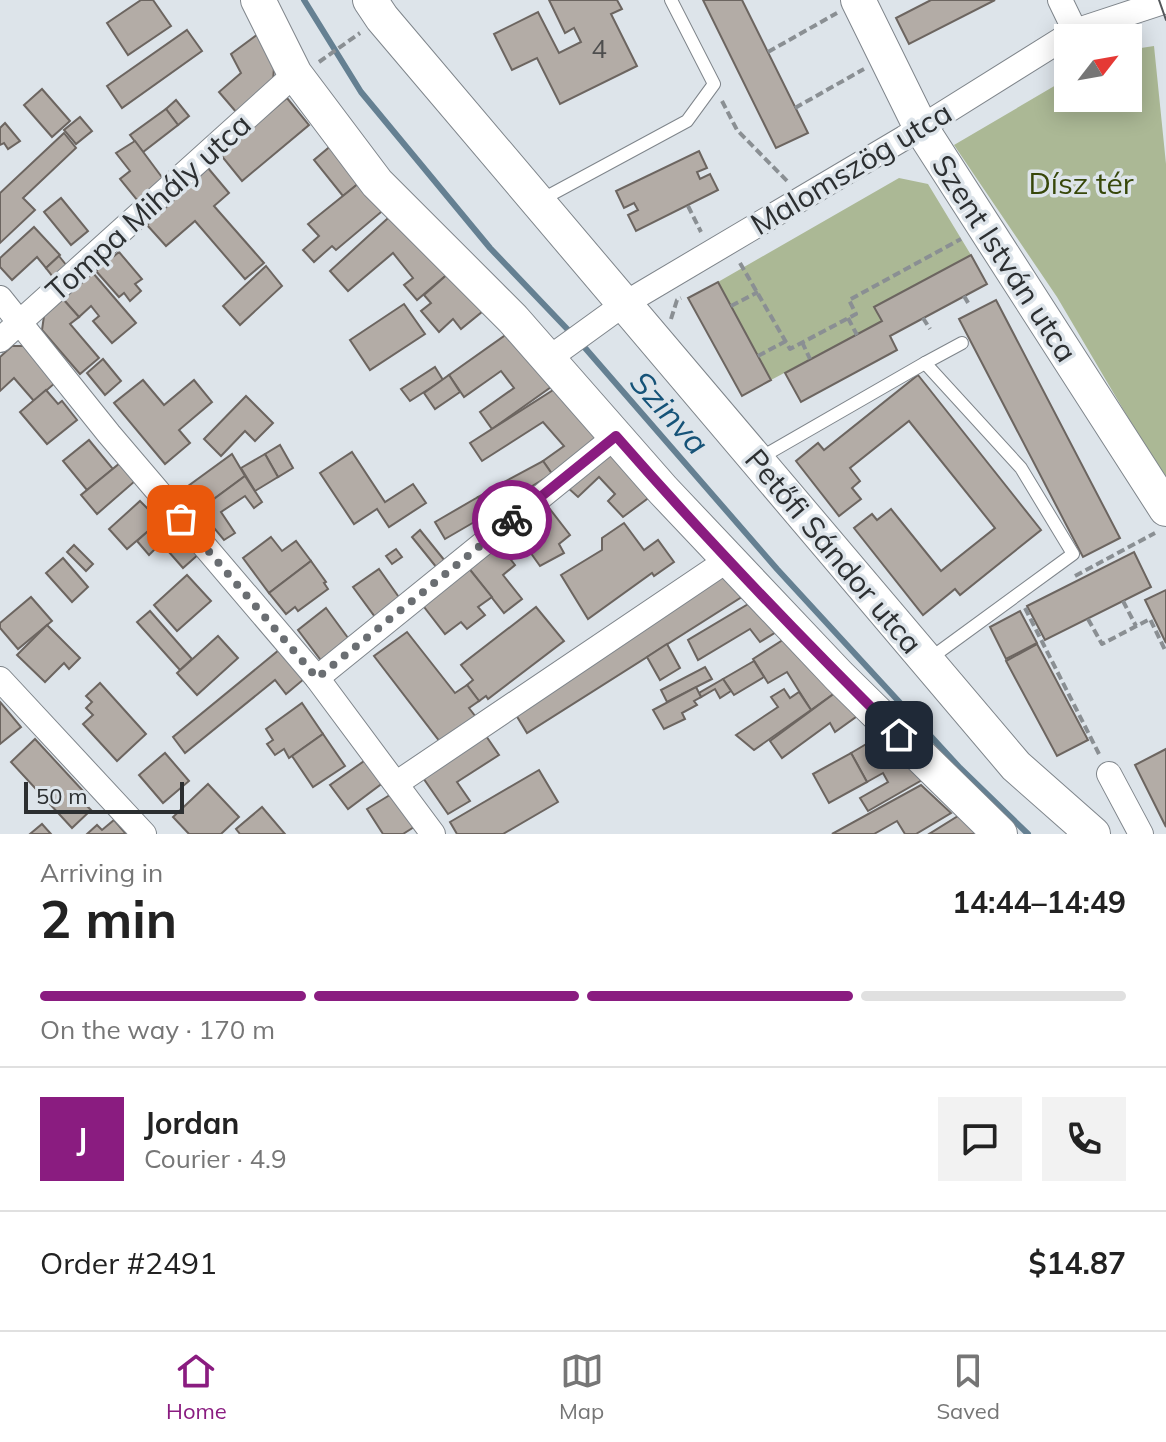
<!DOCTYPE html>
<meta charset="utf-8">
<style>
:root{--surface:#fff;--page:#f2f2f2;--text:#222;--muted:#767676;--line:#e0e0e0;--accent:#8a1c80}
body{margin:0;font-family:Mulish,sans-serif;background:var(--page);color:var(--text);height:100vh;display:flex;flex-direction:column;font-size:30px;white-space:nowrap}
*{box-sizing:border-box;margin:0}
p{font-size:26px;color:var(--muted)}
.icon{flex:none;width:44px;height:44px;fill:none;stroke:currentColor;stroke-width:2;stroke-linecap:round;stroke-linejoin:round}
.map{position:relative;height:834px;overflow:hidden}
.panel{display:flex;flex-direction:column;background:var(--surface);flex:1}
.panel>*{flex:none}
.needle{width:52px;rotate:59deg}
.buttons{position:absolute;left:1054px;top:24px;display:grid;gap:16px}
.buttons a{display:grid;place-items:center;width:88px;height:88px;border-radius:0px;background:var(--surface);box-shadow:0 4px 20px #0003;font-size:40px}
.scale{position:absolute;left:24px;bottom:20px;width:160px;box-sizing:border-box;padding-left:8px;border:4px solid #2c2f31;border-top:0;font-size:22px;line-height:28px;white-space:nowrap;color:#2c2f31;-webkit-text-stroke:6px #dde4ea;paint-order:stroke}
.pin{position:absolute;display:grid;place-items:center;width:68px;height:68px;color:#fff;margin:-34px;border-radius:16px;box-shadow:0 4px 12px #0006}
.courier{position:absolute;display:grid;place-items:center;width:80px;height:80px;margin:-40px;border:6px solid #8a1c80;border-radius:50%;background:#fff;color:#222;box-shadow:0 2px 10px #0007}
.summary em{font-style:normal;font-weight:700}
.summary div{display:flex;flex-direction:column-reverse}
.summary{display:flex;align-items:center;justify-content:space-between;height:136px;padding:0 40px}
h1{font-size:52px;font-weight:700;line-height:60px}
.bar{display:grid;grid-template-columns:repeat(4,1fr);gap:12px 8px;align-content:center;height:96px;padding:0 40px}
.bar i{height:10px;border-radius:6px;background:var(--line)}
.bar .selected{background:var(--accent)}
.bar p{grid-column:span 4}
.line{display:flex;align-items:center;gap:20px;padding:0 40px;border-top:2px solid var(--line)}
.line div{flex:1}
.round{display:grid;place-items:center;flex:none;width:84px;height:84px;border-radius:0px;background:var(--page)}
.tab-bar{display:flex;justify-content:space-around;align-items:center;height:112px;border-top:2px solid var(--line);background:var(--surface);font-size:22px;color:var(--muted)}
.tab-bar a{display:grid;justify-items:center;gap:4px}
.tab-bar .selected{color:var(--accent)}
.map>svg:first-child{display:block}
.green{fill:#abb895}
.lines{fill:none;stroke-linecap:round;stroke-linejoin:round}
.stream{stroke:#658092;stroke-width:6}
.building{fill:#b3aca6;stroke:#6c6560;stroke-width:2}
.lane-casing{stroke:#7f858b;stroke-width:14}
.street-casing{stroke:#7f858b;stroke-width:26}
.secondary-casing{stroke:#7f858b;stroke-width:36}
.path{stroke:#8a8f93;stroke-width:4;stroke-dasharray:8 4;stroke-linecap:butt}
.lane{stroke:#fff;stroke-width:12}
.street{stroke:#fff;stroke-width:24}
.secondary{stroke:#fff;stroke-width:34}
.tram{stroke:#53575a;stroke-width:2}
.done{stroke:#6a6e72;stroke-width:8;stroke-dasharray:0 14.4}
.route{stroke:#8a1c80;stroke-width:10}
.labels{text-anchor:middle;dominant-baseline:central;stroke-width:7;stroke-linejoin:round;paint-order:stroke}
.number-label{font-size:26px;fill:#4e4e4e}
.street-label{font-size:30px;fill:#2c2f31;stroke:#dde4ea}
.park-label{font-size:30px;fill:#37470a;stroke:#dde4ea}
.water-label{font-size:32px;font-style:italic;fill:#165378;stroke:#dde4ea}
</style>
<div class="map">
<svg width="1166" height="834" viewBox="0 0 1166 834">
<rect width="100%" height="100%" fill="#dde4ea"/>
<g class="green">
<path d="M1154,46L1166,164V482L1057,297L954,145L1068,78V98H1128V50Z"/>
<path d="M899,178L928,184L971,255L875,307L882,321L771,380L718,282Z"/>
</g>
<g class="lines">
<g class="stream">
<path d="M304,0L361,92L490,248L571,333"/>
<path d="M579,341L777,569L960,768L1028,834"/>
</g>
</g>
<g class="building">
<path d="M141,0H153L171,26L128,55L107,23Z"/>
<path d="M549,0H617L622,9L611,14L637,66L560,104L537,58L512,70L494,34L538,12L559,53L581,42L574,28L565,33Z"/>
<path d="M703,0H742L808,133L776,148Z"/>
<path d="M931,0H995L909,44L896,18Z"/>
<path d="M187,30L202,51L122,108L107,86Z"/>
<path d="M258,34L274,67L273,82L237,113L219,92L241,73L231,54Z"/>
<path d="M42,89L70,121L52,137L24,105Z"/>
<path d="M287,98L309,125L242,181L220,154Z"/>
<path d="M176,100L189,116L178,125L166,109Z"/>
<path d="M166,109L178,125L143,152L130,135Z"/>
<path d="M80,117L92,131L76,144L64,130Z"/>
<path d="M5,123L20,141L8,149L4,143L0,145V128Z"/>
<path d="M64,133L76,148L23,198L35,210L0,243V193Z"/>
<path d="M339,139L369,175L343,196L314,160Z"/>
<path d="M135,141L164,180L137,200L120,179L130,171L116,153Z"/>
<path d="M699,151L707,168L697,172L700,179L710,174L718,190L636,231L628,215L638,210L634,203L624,208L616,191Z"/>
<path d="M208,168L229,193L214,206L264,263L245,279L195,221L166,246L147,225Z"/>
<path d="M369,175L393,202L336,250L332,246L314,262L303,250L319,236L308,224Z"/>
<path d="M61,198L88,231L71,245L44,212Z"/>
<path d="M398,209L450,272L417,300L404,285L413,278L393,253L348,291L330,271Z"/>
<path d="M34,227L60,255L46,268L37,257L12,280L0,267V258Z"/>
<path d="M119,252L142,279L135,284L141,291L130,301L124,293L119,297L96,271Z"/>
<path d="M971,255L987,284L890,336L897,350L801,402L785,373L882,321L874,307Z"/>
<path d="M59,256L67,266L53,277L46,268Z"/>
<path d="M266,266L282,286L240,325L223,306Z"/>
<path d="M450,272L483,311L461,329L453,319L439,332L421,311L431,303L424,295Z"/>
<path d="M93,273L136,323L112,343L93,321L99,316L91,306L79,317L63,299Z"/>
<path d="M718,282L771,380L742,396L688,298Z"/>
<path d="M63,299L79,317L70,324L99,358L80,374L42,330L44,316Z"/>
<path d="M996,300L1120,538L1083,557L959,319Z"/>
<path d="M404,304L425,334L370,370L350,340Z"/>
<path d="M511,331L558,382L492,429L480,412L514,388L501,371L464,397L449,375Z"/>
<path d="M12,346H24L55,383L34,401L14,378L0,391V357Z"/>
<path d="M103,359L121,381L105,395L87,373Z"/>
<path d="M435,367L443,380L410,401L401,389Z"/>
<path d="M449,375L460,392L435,409L424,393Z"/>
<path d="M918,375L1041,530L960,595L955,589L923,615L854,528L872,514L877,520L891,509L941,571L995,528L909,421L850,468L860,481L852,488L861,499L839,516L796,461L818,443L824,450Z"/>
<path d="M143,380L164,405L194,380L212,402L179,430L190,443L165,464L114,403Z"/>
<path d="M561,385L608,438L555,478L543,461L564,446L543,422L482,461L470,443Z"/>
<path d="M46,390L58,404L62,401L77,420L47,444L20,412Z"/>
<path d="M246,396L273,423L255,441L245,431L221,456L204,439Z"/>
<path d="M89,440L113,469L87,490L63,461Z"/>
<path d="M280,445L293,468L278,477L265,454Z"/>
<path d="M613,447L655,493L623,517L608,501L615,494L599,477L578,497L566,486Z"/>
<path d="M352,452L385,502L413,484L426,503L389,527L377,509L354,524L320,473Z"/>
<path d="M232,454L245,476L199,510L184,489Z"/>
<path d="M265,454L278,477L255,491L241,468Z"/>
<path d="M543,461L552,474L514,497L504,482Z"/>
<path d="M120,463L135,481L97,514L81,495Z"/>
<path d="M245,476L262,502L254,508L245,496L221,512L235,533L224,540L199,510Z"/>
<path d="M504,482L513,494L486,510L478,497Z"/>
<path d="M478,497L488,514L445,539L435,522Z"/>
<path d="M140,501L160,521L127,549L109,529Z"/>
<path d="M546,504L570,535L559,544L564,553L540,566L513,528Z"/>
<path d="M166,515L200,553L183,568L161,543L149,555L137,541Z"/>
<path d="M624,523L644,550L658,540L674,562L654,576L652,573L588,619L561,575L602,550V538Z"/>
<path d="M420,530L445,561L437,568L412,537Z"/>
<path d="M271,537L282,551L296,541L311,561L269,593L243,558Z"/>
<path d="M497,542L515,565L503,575L522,599L504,613L467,566Z"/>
<path d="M74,545L93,564L86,571L67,552Z"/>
<path d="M396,549L402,557L392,564L386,556Z"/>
<path d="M1134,552L1151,587L1045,640L1027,606Z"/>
<path d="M63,558L88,587L72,602L46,573Z"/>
<path d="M311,561L326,582L324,583L328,589L298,611L295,607L286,614L269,593Z"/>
<path d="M467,566L492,597L478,607L485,615L467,629L461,622L445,634L421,603Z"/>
<path d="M726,568L748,593L527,733L513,710Z"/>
<path d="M379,569L403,603L378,621L353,587Z"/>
<path d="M187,575L211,601L177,631L154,605Z"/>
<path d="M1166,590V643L1145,600Z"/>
<path d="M31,597L52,621L18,649L0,628V623Z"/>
<path d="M755,600L781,629L760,642L750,629L698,660L688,640Z"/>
<path d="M536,607L564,641L488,699L486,696L479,701L467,685L473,680L461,665Z"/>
<path d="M326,608L351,642L323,663L298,630Z"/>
<path d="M150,611L192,659L180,670L137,622Z"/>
<path d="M1020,611L1037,643L1006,659L990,627Z"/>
<path d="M47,625L80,658L69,669L64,663L45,682L17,655Z"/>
<path d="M407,632L455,693L467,685L479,701L469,708L479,721L444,747L374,656Z"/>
<path d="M218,636L238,658L197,695L177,673Z"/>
<path d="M789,636L839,690L811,710L787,672L768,683L753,659Z"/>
<path d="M667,644L680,668L660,680L647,657Z"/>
<path d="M1037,644L1088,740L1057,756L1006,661Z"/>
<path d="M279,650L304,679L286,694L275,680L185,753L173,737Z"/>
<path d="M754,661L764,677L734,695L723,679Z"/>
<path d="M705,667L712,679L667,702L661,690Z"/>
<path d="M723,679L731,691L720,698L715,689L701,697L699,693Z"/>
<path d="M100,683L146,734L117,761L83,724L93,715L86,708L92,702L86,696Z"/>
<path d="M696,687L701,697L694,701L697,705L682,713L685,719L664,729L653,710Z"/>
<path d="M784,689L790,698L799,692L811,710L754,750L736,735L778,707L771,697Z"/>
<path d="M839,690L860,714L835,732L830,723L782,758L770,741Z"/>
<path d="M0,702L21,727L0,744Z"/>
<path d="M302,703L323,734L289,758L284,749L275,755L267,744L273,740L266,729Z"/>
<path d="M482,730L499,755L457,782L470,801L448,814L419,772Z"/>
<path d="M323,734L345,766L313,787L292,756Z"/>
<path d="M880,736L922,780L868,811L860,798L888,782L883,773L867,782L851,753Z"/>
<path d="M35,739L84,792L78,797L91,810L72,828L11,762Z"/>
<path d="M1166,749V827L1135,765Z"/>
<path d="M165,753L189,781L163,803L139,775Z"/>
<path d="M851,753L867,782L829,803L813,774Z"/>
<path d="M367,759L384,782L348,809L330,785Z"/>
<path d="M539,770L558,802L503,834H457L450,822Z"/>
<path d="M208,784L239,817L221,834H189L173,817Z"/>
<path d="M921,785L951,813L916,834H905L897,821L874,834H832Z"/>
<path d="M393,793L414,827L403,834H383L367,809Z"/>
<path d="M262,807L285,834H240L236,829Z"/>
<path d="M958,816L978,834H929Z"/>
<path d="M114,820L126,834H87L97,825L102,830Z"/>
<path d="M42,824L51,834H30Z"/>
</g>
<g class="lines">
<g class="lane-casing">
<g id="lane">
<path d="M539,201L687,121L714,84L671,0"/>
<path d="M925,363L962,343"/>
<path d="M760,458L925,363L1021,468L1073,554L928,660"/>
</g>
</g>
<g class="street-casing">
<g id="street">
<path d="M1060,0L1075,31"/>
<path d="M0,298L109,434L317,678L433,834"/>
<path d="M0,340L295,74"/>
<path d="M548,359L624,304L904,138L1075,31L1166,1"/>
<path d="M317,678L616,436"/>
<path d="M0,679L144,834"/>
<path d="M1109,774L1141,834"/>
<path d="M397,783L729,559"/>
</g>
</g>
<g class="secondary-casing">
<g id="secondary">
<path d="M258,0L295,74L377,183L513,319L663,490L839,676L1000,834"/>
<path d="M370,0L382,18L1016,766L1093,834"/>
<path d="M858,0L921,128L1166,509"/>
</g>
</g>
<g class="path">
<path d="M768,52L837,13"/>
<path d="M319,62L360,33"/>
<path d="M722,101L737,130L789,183"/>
<path d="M795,108L864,69"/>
<path d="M688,206L701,232"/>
<path d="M740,263L790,349L856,314L849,300L961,239"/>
<path d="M964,296L970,306"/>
<path d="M731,306L758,292"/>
<path d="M848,318L857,335"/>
<path d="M923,318L930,329"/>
<path d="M671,319L677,300L681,298"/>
<path d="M802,342L810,359"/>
<path d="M758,356L786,341"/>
<path d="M1075,576L1155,533"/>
<path d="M1123,601L1136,626"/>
<path d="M1025,608L1099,754"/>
<path d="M1088,619L1102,644L1150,619L1166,652"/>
</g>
<use href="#lane" class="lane"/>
<use href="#street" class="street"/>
<use href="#secondary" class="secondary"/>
<path class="tram" d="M1159,0L1166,20"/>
</g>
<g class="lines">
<path class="done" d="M181,519L317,678L512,520"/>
<path class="route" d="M512,520L616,436C706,539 802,639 899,735"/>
</g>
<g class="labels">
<g class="number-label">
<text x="599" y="48">4</text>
</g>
<g class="street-label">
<text transform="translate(851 168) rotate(-31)">Malomszög utca</text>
<text transform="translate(148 207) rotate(-42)">Tompa Mihály utca</text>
<text transform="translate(1005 258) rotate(57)">Szent István utca</text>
<text transform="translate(834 551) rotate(50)">Petőfi Sándor utca</text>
</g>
<g class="park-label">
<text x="1081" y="183">Dísz tér</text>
</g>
<g class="water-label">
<text transform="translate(670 412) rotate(48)">Szinva</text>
</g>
</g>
</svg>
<div class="buttons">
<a><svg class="needle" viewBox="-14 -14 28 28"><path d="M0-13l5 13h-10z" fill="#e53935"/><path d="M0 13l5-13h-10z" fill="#767676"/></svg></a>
</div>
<div class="scale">50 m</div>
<div class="pin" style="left:181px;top:519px;background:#ea580c"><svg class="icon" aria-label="bag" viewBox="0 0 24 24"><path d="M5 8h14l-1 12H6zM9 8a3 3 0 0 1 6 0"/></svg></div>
<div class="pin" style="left:899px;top:735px;background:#1f2937"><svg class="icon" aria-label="home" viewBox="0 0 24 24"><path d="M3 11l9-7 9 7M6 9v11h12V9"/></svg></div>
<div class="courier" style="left:512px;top:520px"><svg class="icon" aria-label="bike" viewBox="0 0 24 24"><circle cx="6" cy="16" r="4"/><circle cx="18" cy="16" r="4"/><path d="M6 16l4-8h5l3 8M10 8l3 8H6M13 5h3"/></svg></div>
</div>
<section class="panel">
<div class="summary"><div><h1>2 min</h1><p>Arriving in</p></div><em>14:44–14:49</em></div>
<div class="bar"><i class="selected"></i><i class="selected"></i><i class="selected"></i><i></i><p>On the way · 170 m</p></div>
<div class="line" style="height:144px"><b class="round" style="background:var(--accent);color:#fff">J</b><div><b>Jordan</b><p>Courier · 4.9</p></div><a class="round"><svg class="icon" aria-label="chat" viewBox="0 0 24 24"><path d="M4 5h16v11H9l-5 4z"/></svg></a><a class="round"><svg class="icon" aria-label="phone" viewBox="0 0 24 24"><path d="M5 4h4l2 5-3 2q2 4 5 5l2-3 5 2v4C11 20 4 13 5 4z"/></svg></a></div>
<div class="line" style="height:104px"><div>Order #2491</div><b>$14.87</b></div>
</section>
<nav class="tab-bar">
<a class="selected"><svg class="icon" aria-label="home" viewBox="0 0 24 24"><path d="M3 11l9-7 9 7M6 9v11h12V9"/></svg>Home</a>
<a><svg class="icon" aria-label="map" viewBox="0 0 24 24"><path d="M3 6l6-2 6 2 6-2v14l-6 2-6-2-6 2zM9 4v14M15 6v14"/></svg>Map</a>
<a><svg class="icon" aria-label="saved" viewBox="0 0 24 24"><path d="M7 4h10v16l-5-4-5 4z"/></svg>Saved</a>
</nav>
